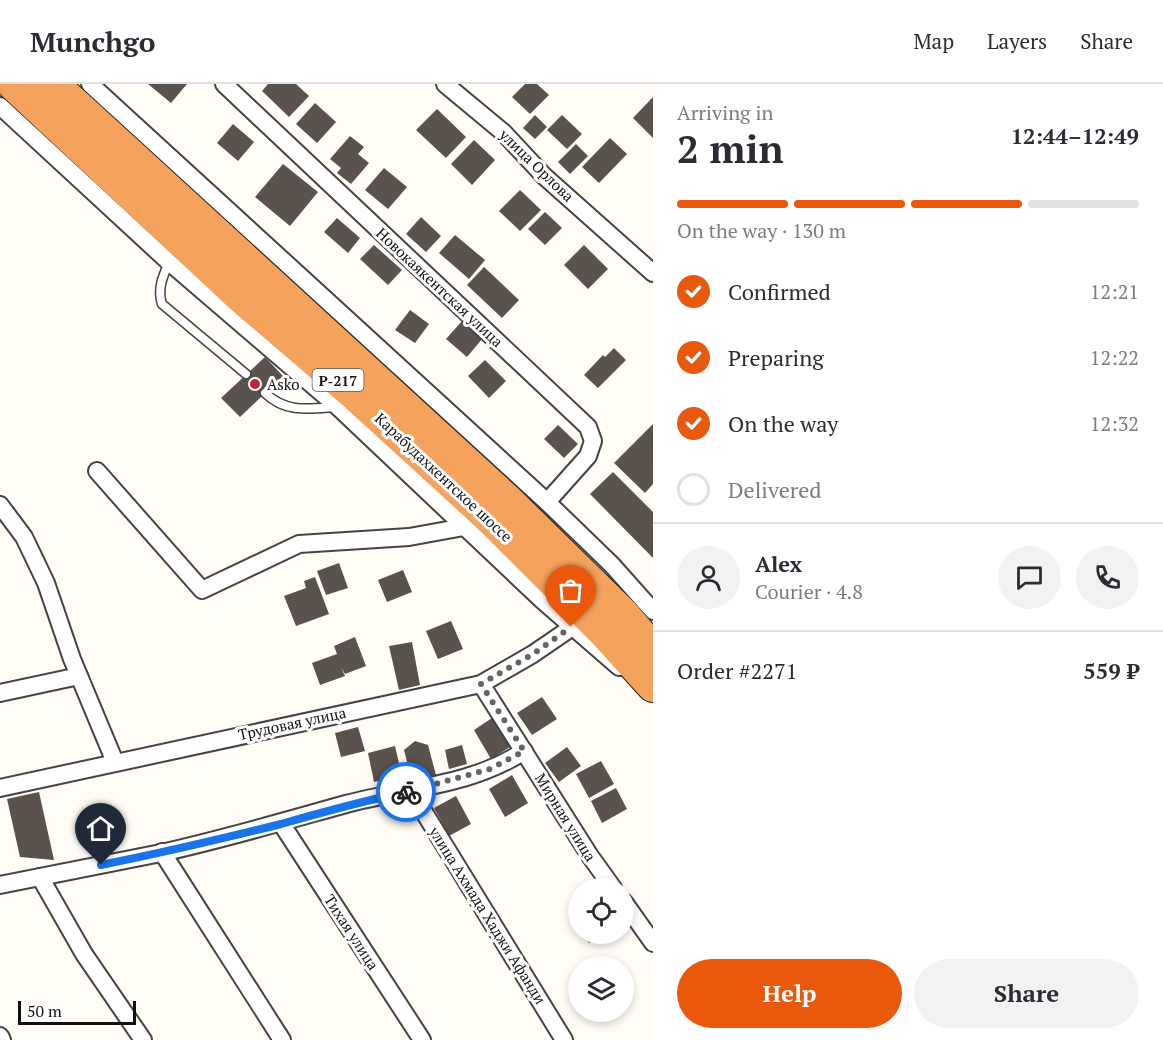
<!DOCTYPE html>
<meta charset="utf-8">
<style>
:root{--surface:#fff;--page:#f2f2f3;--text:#2b2b33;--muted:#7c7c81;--line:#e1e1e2;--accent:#ea580c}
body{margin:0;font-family:"PT Serif",serif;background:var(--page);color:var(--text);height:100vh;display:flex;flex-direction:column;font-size:22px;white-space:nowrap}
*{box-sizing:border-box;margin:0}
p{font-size:20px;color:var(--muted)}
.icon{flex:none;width:33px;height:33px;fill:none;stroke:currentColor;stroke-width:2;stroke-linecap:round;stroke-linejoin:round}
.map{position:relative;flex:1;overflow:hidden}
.details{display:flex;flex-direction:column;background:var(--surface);width:510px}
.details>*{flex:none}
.buttons{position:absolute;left:568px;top:794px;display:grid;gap:12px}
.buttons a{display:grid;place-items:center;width:66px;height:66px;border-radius:50%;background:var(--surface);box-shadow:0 3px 9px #0003;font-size:30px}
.scale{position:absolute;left:18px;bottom:15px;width:118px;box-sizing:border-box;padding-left:6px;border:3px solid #111;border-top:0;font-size:16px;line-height:21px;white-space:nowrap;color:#111;-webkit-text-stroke:4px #fff;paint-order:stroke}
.pin{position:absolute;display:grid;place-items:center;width:51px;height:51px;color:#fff;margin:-62px -26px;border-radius:50% 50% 50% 0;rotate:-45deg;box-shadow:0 0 6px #0007}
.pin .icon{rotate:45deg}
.courier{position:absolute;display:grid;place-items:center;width:60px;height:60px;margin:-30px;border:4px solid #1a73e8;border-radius:50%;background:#fff;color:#222;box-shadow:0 2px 8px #0007}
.summary em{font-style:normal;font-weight:700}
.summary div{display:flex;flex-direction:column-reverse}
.summary{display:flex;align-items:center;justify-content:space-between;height:102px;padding:0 24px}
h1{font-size:39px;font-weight:700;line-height:45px}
.bar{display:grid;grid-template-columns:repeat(4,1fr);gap:9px 6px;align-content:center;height:72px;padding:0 24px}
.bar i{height:8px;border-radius:4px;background:var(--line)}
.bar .active{background:var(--accent)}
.bar p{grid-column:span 4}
.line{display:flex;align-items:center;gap:15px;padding:0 24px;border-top:2px solid var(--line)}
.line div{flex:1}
.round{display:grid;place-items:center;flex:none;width:63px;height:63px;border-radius:32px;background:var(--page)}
ol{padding:0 24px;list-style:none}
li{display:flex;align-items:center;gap:18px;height:66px}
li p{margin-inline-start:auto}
li .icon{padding:6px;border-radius:50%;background:var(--accent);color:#fff;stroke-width:4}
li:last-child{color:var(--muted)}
li i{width:33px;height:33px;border:3px solid var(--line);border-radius:50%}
.primary-button{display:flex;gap:12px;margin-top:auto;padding:12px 24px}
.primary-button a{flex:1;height:69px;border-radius:36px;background:var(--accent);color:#fff;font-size:24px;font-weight:700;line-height:69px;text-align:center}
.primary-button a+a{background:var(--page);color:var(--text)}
header{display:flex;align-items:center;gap:36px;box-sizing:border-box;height:84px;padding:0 30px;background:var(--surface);border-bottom:2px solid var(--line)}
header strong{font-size:28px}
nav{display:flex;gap:33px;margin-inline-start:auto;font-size:21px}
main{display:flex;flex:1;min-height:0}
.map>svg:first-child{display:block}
.building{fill:#5a524d}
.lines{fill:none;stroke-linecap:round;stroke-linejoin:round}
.lane-casing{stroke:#444;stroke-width:11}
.street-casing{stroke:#444;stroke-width:20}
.highway-casing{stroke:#222;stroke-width:34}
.lane{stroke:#fff;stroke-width:8}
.street{stroke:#fff;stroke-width:16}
.highway{stroke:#f5a25d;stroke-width:32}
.done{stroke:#646461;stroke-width:6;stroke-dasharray:0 10.8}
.route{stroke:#1a73e8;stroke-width:8}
.poi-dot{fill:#c4262e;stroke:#fff;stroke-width:2}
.labels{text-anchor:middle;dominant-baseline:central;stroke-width:6;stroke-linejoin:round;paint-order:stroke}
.shield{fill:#fff;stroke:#585858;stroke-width:1.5}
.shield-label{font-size:14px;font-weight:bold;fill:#111}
.street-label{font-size:15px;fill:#111;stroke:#fff}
.poi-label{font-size:15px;fill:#111;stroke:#fff;text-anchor:start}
</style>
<header>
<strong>Munchgo</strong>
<nav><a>Map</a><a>Layers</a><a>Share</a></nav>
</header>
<main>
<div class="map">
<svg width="653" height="956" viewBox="0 0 653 956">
<rect width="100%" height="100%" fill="#fffdf5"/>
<g class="building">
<path d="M148,0H187L171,19Z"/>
<path d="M268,0H296L309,12L289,33L262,7Z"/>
<path d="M525,0H537L549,11L530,30L512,13Z"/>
<path d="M653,13V54L633,34Z"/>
<path d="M315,19L336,38L317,59L296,40Z"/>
<path d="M437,25L466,53L446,74L416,46Z"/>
<path d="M535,31L547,43L535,55L523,44Z"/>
<path d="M562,31L582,50L567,65L547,46Z"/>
<path d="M233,40L254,58L238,77L217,59Z"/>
<path d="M350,52L364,63L358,70L369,79L351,100L337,89L341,84L330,75Z"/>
<path d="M610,54L627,70L599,99L582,83Z"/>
<path d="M474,56L495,76L472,101L451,80Z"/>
<path d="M576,60L588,72L570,90L558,78Z"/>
<path d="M283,80L318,108L290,142L255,113Z"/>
<path d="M384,84L407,103L388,125L365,106Z"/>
<path d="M520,106L541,126L520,147L499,127Z"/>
<path d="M545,128L562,144L545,161L528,145Z"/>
<path d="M421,133L441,152L426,168L406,150Z"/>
<path d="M337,134L360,154L348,169L324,148Z"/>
<path d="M455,151L485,176L469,195L439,169Z"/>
<path d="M374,161L402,186L388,201L360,175Z"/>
<path d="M584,161L608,185L588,205L564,181Z"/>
<path d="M484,183L519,216L502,234L467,201Z"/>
<path d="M410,226L429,240L415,259L395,246Z"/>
<path d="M462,237L482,255L467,273L446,255Z"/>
<path d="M614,264L626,276L598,304L584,291L603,271L605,273Z"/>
<path d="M265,273L283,292L240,333L221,314Z"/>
<path d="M485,276L506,297L489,314L468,292Z"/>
<path d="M653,340V400L645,409L614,379Z"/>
<path d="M558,341L578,360L564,374L544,355Z"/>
<path d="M613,388L653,428V474L590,410Z"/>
<path d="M339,479L348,504L326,511L317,487Z"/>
<path d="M403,486L412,508L387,518L378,496Z"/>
<path d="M315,493L329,530L296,542L284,512L306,504L304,497Z"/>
<path d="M451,537L463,565L438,575L426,547Z"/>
<path d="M355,553L366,582L345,590L341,583L345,592L320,601L312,579L337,570L334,562Z"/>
<path d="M412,558L420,601L399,606L389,562Z"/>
<path d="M542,613L557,635L532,651L517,629Z"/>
<path d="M492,634L510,663L491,675L474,646Z"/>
<path d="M358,643L365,667L341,673L335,649Z"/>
<path d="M415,657L428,661L436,691L412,697L404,666Z"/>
<path d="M462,661L467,680L449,685L445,666Z"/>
<path d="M395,662L402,692L374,698L368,669Z"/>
<path d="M567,663L581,682L559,698L545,679Z"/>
<path d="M601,677L614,700L589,714L576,690Z"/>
<path d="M512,691L528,719L505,733L489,705Z"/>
<path d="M616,704L627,725L602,739L591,717Z"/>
<path d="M39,708L54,776L20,773L7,715Z"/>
<path d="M456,712L471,740L449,752L434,724Z"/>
<path d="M579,819V842L569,825Z"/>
<path d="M583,849H606L589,859Z"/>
</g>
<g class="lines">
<g class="lane-casing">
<g id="lane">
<path d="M169,178C163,192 157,205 162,220L246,290"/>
<path d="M265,309C286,329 308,325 335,323"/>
</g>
</g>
<g class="street-casing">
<g id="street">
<path d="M90,0L547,418L612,481L653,527"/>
<path d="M224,0L588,343L593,357L588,372L547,418"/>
<path d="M445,0L504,49L544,92L653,189"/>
<path d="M0,22L169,178L338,323L543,517L619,583"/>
<path d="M97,387L202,506L299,460L409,453L464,443"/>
<path d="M0,421L24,453L46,499L72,575L115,678"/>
<path d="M481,600L590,772L613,804"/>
<path d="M0,609L79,592"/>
<path d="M0,704L481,600L533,570L571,544"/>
<path d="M411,707L564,956"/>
<path d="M281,739L422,956"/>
<path d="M162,768L282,956"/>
<path d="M40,793L84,870L143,956"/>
<path d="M0,801C54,790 108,780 161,769C224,755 285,737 346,720C406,704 471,702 524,667"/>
<path d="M624,818L653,859"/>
<path d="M0,952L2,956"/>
</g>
</g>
<g class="highway-casing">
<g id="highway">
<path d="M13,0L240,212L352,308L490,434L605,549L653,602"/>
<path d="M53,0L507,416L623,530L653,565"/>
</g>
</g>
<use href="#lane" class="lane"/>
<use href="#street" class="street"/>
<use href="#highway" class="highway"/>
</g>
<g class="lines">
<path class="done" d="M406,708L490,685L524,667L481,600L533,570L571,543"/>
<path class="route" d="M101,781C161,769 221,755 281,740C323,728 363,717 406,708"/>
</g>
<circle class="poi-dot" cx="255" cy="300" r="6"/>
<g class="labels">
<rect class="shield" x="312.5" y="285" width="51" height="22" rx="4.5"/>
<g class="shield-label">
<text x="338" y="296">Р-217</text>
</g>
<g class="street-label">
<text transform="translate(537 81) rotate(44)">улица Орлова</text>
<text transform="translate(440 203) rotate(43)">Новокаякентская улица</text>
<text transform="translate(444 393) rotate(43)">Карабудахкентское шоссе</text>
<text transform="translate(292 639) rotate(-12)">Трудовая улица</text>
<text transform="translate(566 733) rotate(58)">Мирная улица</text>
<text transform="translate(488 831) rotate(58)">улица Ахмада Хаджи Афанди</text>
<text transform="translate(352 848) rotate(57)">Тихая улица</text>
</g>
<g class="poi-label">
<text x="267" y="300">Asko</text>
</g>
</g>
</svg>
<div class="buttons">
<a><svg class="icon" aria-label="locate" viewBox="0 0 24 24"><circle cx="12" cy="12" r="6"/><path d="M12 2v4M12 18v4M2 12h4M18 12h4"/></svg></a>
<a><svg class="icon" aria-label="layers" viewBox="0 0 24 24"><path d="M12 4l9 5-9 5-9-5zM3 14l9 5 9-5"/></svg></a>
</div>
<div class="scale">50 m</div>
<div class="pin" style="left:571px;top:543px;background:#ea580c"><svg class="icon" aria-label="bag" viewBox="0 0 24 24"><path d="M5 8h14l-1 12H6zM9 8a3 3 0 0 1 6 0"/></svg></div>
<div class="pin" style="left:101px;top:781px;background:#1f2937"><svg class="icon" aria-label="home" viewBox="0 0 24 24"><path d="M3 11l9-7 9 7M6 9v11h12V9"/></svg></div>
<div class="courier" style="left:406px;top:708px"><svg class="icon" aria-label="bike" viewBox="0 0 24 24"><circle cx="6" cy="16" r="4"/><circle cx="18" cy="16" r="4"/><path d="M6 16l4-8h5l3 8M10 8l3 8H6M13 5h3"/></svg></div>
</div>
<section class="details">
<div class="summary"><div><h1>2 min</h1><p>Arriving in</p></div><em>12:44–12:49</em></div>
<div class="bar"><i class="active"></i><i class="active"></i><i class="active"></i><i></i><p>On the way · 130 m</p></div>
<ol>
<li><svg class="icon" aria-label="check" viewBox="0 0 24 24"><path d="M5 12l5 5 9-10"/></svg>Confirmed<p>12:21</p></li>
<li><svg class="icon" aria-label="check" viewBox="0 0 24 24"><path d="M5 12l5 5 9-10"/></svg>Preparing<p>12:22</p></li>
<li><svg class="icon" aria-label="check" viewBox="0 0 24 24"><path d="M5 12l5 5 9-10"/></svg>On the way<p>12:32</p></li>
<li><i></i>Delivered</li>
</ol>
<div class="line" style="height:108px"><a class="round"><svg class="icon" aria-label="person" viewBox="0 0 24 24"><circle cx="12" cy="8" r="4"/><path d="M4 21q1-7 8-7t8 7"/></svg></a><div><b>Alex</b><p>Courier · 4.8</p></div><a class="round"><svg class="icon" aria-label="chat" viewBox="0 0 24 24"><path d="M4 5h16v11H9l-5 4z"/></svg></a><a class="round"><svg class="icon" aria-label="phone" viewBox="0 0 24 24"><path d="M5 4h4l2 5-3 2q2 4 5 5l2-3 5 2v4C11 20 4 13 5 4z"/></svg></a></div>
<div class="line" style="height:78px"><div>Order #2271</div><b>559 ₽</b></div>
<div class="primary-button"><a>Help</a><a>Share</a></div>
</section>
</main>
